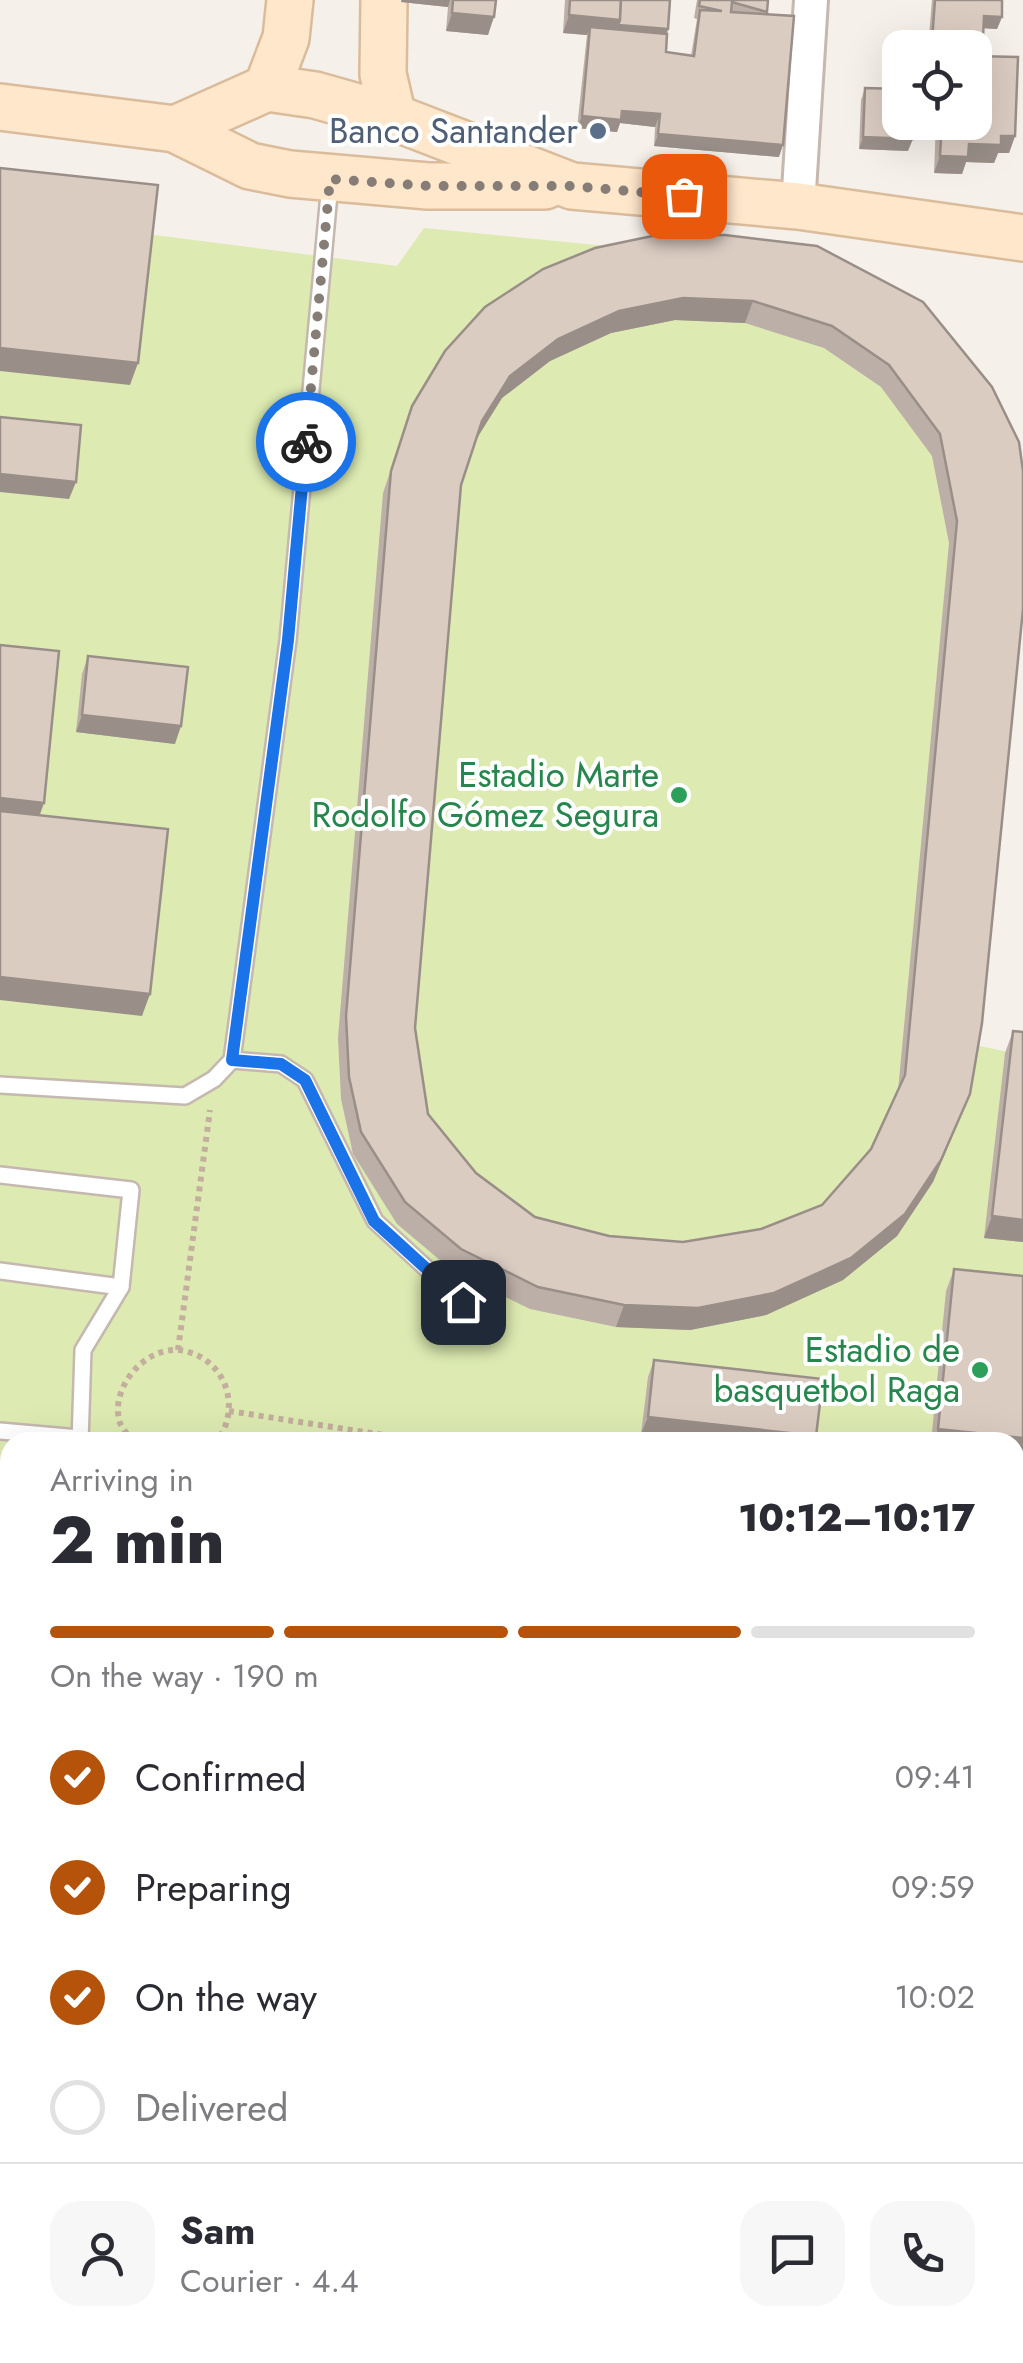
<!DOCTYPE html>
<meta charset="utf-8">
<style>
:root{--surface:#fff;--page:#f7f7f7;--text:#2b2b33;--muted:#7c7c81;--line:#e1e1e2;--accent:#b45309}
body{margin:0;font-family:Jost,sans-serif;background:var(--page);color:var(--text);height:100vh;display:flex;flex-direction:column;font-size:38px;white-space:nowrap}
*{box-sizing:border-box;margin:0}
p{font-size:32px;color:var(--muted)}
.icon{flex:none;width:55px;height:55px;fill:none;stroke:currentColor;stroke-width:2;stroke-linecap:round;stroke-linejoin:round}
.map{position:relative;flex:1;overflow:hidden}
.panel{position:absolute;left:0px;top:1432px;width:1025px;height:932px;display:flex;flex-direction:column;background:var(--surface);border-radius:30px 30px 0 0;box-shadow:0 10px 40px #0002}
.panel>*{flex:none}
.buttons{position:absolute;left:882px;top:30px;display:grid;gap:20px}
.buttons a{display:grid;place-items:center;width:110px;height:110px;border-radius:20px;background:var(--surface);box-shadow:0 10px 40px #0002;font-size:50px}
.pin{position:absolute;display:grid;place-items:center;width:85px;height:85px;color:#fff;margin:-42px;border-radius:20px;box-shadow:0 5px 15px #0006}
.courier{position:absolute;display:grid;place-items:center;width:100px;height:100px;margin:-50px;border:8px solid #1a73e8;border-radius:50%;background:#fff;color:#222;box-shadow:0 2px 12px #0007}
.head em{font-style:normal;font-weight:800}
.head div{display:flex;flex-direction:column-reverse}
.head{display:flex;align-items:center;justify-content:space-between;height:170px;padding:0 50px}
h1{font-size:65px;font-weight:800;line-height:75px}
.bar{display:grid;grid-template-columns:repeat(4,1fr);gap:15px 10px;align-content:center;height:120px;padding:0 50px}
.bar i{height:12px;border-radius:8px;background:var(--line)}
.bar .on{background:var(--accent)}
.bar p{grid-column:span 4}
.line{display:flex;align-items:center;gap:25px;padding:0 50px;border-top:2px solid var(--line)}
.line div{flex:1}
.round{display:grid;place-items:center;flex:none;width:105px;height:105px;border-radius:30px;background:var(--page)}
ol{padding:0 50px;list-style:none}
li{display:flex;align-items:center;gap:30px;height:110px}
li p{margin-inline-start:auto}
li .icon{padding:10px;border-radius:50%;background:var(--accent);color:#fff;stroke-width:4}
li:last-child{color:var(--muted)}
li i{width:55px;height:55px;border:5px solid var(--line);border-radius:50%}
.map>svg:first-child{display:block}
.education{fill:#efe2d4}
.green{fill:#ddebb2}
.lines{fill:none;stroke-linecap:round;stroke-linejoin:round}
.lane-casing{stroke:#c5b8af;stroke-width:20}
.street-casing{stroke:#c5b8af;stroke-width:38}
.secondary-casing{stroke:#dabc9b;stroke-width:50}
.path{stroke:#c4ae9d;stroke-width:6;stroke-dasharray:5 5;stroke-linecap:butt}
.lane{stroke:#fff;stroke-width:15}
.street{stroke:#fff;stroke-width:32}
.secondary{stroke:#ffe7cb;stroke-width:45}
.wall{fill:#bcafa7;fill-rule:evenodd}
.shaded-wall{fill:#998f88}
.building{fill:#dbccc2;stroke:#998f88;stroke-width:2.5;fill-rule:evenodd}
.done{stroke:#867d76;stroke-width:10;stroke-dasharray:0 18}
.route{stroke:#1a73e8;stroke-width:12}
.service-dot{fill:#5c6f8a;stroke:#fff;stroke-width:4}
.leisure-dot{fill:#2e9e5b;stroke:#fff;stroke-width:4}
.labels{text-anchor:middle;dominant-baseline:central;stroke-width:8;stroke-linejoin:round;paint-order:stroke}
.service-label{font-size:35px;fill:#4e5e75;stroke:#fff;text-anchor:end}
.leisure-label{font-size:35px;fill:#27864d;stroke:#fff;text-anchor:end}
</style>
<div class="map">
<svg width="1023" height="2363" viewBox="0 0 1023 2363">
<rect width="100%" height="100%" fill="#f6f0ea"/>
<path class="education" d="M367,2355H433L533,2363H366Z"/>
<path class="green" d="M0,190L147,234L397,266L424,228L717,257L951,365L975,1045L1023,1055V2140L1015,2139V1442H10V1995L0,1992Z"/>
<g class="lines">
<g class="lane-casing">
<g id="lane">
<path d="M330,183L288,640L232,1060L281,1064L305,1080L375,1221L463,1302"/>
<path d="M0,1085L185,1096L214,1079L232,1060"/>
<path d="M0,1175L131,1190L121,1287L83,1350L80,1442"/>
<path d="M0,1271L121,1287"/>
<path d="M0,1431L79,1438"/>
<path d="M0,1523L10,1524"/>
<path d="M0,1924H10"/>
<path d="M0,2189L10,2197"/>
</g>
</g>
<g class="street-casing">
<g id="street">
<path d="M798,206L811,0"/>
<path d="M605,2363L606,2355"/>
</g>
</g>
<g class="secondary-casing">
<g id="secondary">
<path d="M384,0L383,74L393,117"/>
<path d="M267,88L286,38L290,0"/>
<path d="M0,107L175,129L250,166L290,174L428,186H545"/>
<path d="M175,129L267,88L315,95L393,117L572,186L798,206L1023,238"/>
<path d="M0,2055L10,2056"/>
<path d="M1015,2168L1023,2169"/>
</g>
</g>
<g class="path">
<path d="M178,1350L210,1110"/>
<path d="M229,1411L429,1442"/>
<path d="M133,1442C129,1437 123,1429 120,1423C109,1389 144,1347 179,1350C226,1356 243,1409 216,1442"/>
<path d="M1015,1666L1023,1667"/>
</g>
<use href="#lane" class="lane"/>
<use href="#street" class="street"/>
<use href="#secondary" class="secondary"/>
</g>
<g class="wall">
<path d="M401,0H496L488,35L446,31L448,7L401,2Z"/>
<path d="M565,0H670L666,52L691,56L697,19L694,18L697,0H768L766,14L779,157L654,146L655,127L620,123L617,132L577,128L587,35L563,33Z"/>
<path d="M932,0H1002V17L997,29L983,28L978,50L975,48H928Z"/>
<path d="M865,88L908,151L859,149L861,100Z"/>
<path d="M936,122H975L1015,136L1009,153H998L994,163L966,162L962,174L934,173Z"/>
<path d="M657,235L992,387L970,1094L933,1182L897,1236L843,1280L766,1315L690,1330L616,1327L530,1309L453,1271L397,1224L353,1154L341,1099L338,1038L383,493L412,406ZM675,320L745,323L824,348L881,387L932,456L949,543L898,1091L871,1149L822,1205L761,1229L683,1242L609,1236L535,1217L476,1173L428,1114L415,1028L461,485L476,439L502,398L550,361L611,333Z"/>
<path d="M88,656L175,744L76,732L82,674Z"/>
<path d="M1013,1031L1023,1032V1242L984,1238L1005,1053Z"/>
<path d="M954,1269L1023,1276V1461L1015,1460V1442H931L946,1291Z"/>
<path d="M654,1360L814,1442L641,1434L648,1377Z"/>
<path d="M5,2227L0,2363V2240Z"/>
<path d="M663,2355H713L712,2363H662Z"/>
</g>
<g class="shaded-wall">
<path d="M402,0H450L448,7L401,2Z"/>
<path d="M452,13L494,17L488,35L446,31Z"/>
<path d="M569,15L620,20L668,29L664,41L590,27L587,35L563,33Z"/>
<path d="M984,16L1002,17L997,29L980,28Z"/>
<path d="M959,36L983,38L978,50L975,49V48H930L932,41Z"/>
<path d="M622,111L660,114L655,127L620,123L617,132L577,128L582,116Z"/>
<path d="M658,134L783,145L779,157L654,146Z"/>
<path d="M1001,136H1015L1009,153H998L994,163L966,162L962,174L934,173L940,156L969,144Z"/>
<path d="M863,137L913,139L908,151L859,149Z"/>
<path d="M683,298L753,301L745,323L675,320L611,333L550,361L502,398L474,443L482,421L510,376L558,339L619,311Z"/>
<path d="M0,348L138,363L130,385L0,371Z"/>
<path d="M0,474L76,482L69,499L0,492Z"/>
<path d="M82,715L181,726L175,744L76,732Z"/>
<path d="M0,798L44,803L38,820L0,816Z"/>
<path d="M0,977L150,994L142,1016L0,1000Z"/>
<path d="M970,1094L933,1182L897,1236L843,1280L766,1315L690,1330L616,1327L624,1305L698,1308Z"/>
<path d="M992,1216L1023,1220V1242L984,1238Z"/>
<path d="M648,1417L816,1436L814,1442H713L641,1434Z"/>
<path d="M938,1429L1023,1438V1461L1015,1460V1442H933Z"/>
<path d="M1018,2254H1023V2266H1015Z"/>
<path d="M516,2355H544L543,2358Z"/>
<path d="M851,2355H923L1005,2363H879Z"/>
</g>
<g class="building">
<path d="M453,0H496L494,17L452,13Z"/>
<path d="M570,0H621L620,20L569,15Z"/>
<path d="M621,0H670L668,29L618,25L620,20Z"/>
<path d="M700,0H768L767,12L732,2L731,12L794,16L783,145L658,134L660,114L622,111L621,120L582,116L590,27L667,34L666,52L694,56L700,10L722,11L699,6Z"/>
<path d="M935,0H1002V17L984,16L983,38L959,36V43L932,41Z"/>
<path d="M975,56L1018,57L1015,136H1001V145L969,144L968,157L940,156L942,122H975Z"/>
<path d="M865,88L900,89V122H913V139L863,137Z"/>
<path d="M0,168L158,185L138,363L0,348Z"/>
<path d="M657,235H725L817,246L923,302L992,387L1019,442L1023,471V609L982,1023L970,1094L941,1160L905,1214L851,1258L774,1293L698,1308L624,1305L538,1287L461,1249L405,1202L361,1132L349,1077L346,1016L391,471L412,406L445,351L485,307L543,269L595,248ZM683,298L753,301L832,326L889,365L940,434L957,521L905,1075L871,1149L822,1205L761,1229L683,1242L609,1236L535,1217L476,1173L428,1114L415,1028L461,485L482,421L510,376L558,339L619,311Z"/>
<path d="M0,417L81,425L76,482L0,474Z"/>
<path d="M0,645L59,651L44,803L0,798Z"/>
<path d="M88,656L188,667L181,726L82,715Z"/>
<path d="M0,811L168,829L150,994L0,977Z"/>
<path d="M1013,1031L1023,1032V1220L992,1216Z"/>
<path d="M954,1269L1023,1276V1438L938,1429Z"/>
<path d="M654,1360L823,1379L816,1436L648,1417Z"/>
<rect x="1015" y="2207" width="8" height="15"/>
<path d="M1015,2222H1023V2254H1018L1015,2290Z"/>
<path d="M5,2227L10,2228V2355H166L165,2363H0V2276Z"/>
<path d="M1015,2293L1023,2294V2363H1005L923,2355H1015Z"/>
<path d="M270,2355H316L315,2363H270Z"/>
<path d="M668,2355H713L712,2363H667Z"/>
<path d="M719,2355H849L848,2363H718Z"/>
<path d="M851,2355L881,2356L880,2363H850Z"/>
</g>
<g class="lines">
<path class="done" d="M306,442L330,179L428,186H572L684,196"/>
<path class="route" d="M306,442L288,640L232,1060L281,1064L305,1080L374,1221L463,1302"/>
</g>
<circle class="service-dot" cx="598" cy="131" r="10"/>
<g class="leisure-dot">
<circle cx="679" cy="795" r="10"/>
<circle cx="980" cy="1370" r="10"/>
</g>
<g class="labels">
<g class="service-label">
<text x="578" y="131">Banco Santander</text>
</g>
<g class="leisure-label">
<text x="659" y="775">Estadio Marte<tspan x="659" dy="40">Rodolfo Gómez Segura</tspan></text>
<text x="960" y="1350">Estadio de<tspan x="960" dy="40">basquetbol Raga</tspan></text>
</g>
</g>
</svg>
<div class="buttons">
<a><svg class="icon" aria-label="locate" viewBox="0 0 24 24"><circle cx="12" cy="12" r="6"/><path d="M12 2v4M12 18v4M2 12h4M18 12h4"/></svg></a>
</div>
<div class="pin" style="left:684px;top:196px;background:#ea580c"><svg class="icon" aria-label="bag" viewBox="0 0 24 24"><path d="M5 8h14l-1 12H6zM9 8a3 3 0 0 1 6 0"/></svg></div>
<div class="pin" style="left:463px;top:1302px;background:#1f2937"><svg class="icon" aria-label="home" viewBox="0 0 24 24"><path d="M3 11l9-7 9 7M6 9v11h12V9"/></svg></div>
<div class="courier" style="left:306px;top:442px"><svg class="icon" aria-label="bike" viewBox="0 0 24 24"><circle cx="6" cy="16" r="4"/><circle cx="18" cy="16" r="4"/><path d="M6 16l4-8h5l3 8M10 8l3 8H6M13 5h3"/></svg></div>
<section class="panel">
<div class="head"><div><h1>2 min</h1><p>Arriving in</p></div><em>10:12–10:17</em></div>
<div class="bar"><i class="on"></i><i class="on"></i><i class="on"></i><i></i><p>On the way · 190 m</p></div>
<ol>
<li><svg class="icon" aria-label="check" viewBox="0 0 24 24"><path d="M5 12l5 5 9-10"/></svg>Confirmed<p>09:41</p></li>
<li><svg class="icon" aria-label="check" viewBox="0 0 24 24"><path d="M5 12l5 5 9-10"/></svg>Preparing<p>09:59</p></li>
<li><svg class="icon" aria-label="check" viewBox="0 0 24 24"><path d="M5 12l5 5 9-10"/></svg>On the way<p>10:02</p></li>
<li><i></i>Delivered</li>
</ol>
<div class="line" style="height:180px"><a class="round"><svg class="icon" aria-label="person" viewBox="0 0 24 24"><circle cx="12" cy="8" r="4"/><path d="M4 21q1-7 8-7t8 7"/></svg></a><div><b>Sam</b><p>Courier · 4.4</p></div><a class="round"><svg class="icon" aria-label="chat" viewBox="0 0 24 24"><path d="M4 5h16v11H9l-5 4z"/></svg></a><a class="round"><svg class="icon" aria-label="phone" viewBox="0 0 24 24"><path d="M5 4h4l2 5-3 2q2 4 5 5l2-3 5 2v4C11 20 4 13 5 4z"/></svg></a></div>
</section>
</div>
